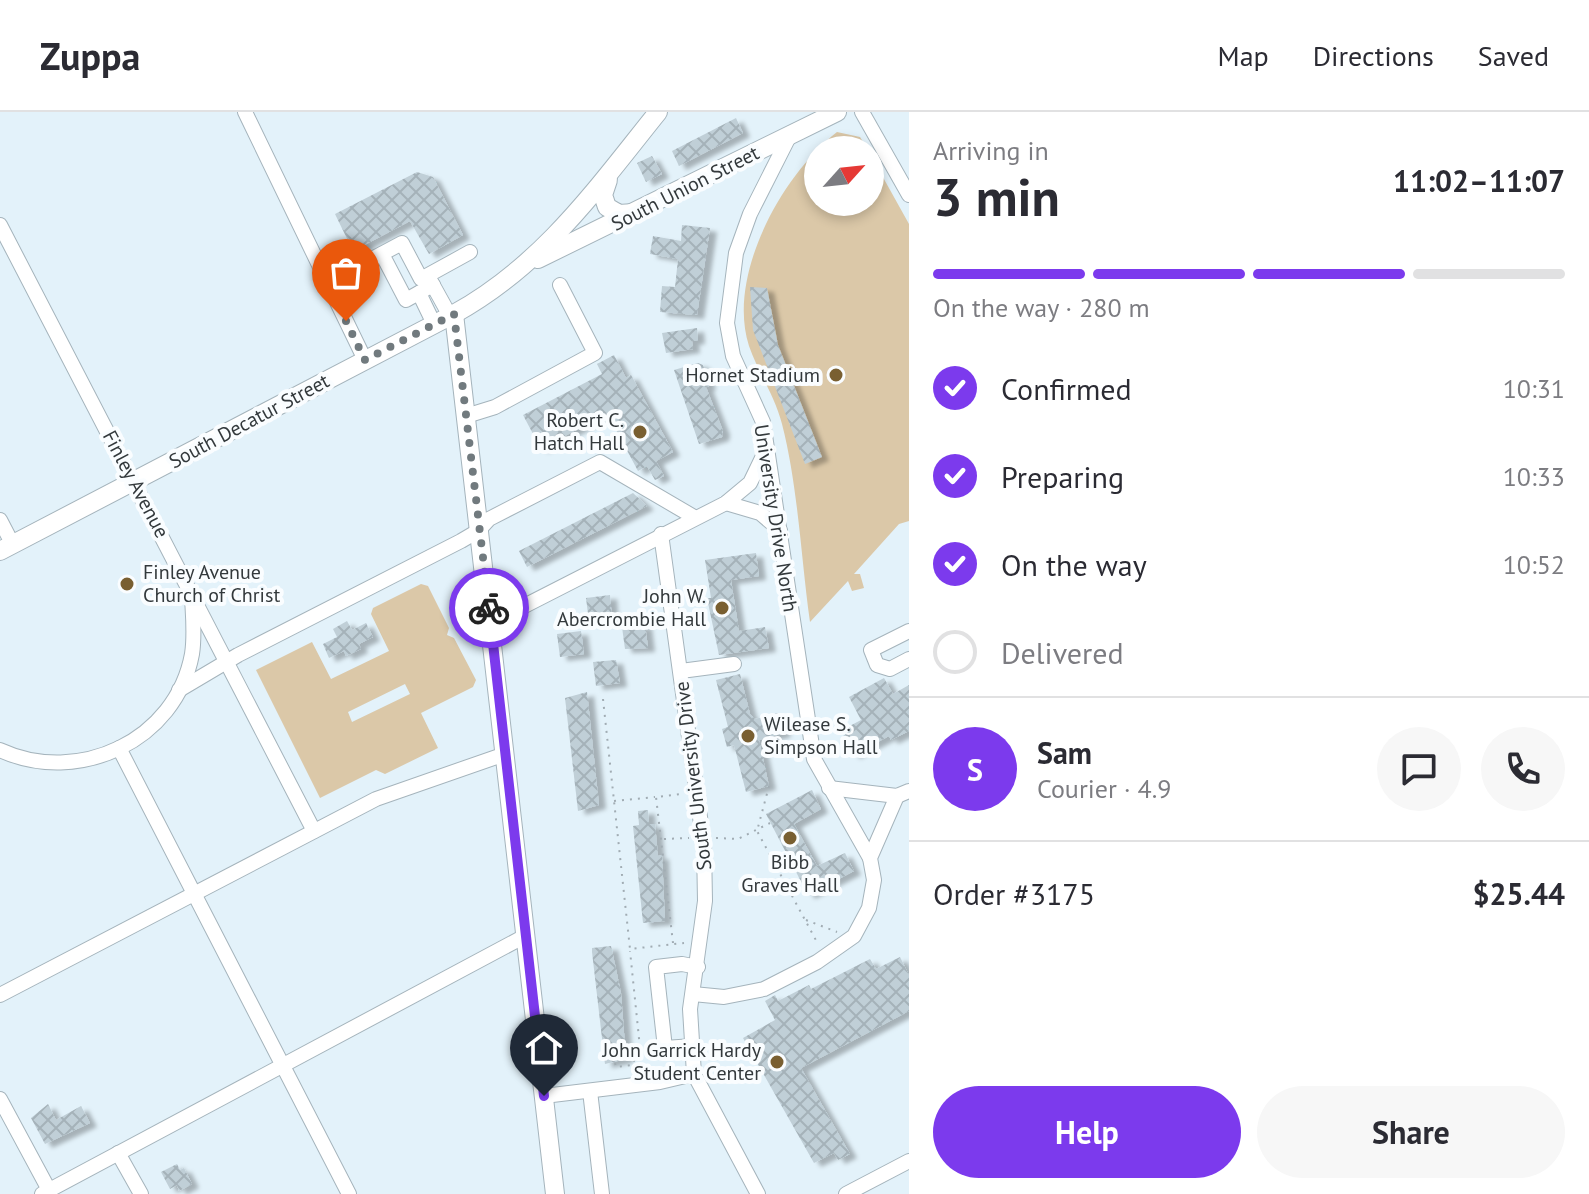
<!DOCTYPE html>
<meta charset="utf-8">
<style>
:root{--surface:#fff;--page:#f7f7f7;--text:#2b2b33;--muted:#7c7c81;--line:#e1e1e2;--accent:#7c3aed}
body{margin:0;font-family:"PT Sans",sans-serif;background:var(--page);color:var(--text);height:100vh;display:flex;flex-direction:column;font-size:30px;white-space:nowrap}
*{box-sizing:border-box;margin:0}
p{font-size:26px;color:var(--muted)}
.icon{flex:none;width:44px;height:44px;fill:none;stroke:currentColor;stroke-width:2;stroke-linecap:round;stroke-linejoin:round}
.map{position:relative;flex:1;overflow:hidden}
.sheet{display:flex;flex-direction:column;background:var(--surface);width:680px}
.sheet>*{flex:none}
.needle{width:52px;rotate:63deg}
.controls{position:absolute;left:804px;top:24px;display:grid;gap:16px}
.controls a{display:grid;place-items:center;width:80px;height:80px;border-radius:50%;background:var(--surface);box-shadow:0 4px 12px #0003;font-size:40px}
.pin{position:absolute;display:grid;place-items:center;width:68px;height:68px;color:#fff;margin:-82px -34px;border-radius:50% 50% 50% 0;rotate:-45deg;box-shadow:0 0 8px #0007}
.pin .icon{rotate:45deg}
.courier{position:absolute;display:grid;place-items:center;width:80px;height:80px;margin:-40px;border:6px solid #7c3aed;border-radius:50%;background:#fff;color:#222;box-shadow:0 2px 10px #0007}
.head em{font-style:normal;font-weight:700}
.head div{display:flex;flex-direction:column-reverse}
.head{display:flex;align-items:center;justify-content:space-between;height:136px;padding:0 24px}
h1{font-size:52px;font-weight:700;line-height:60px}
.bar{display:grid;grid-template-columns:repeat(4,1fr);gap:12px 8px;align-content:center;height:96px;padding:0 24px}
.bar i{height:10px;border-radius:6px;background:var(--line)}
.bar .active{background:var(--accent)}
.bar p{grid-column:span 4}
.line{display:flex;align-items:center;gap:20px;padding:0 24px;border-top:2px solid var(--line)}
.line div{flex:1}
.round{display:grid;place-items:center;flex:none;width:84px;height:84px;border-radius:42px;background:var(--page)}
ol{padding:0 24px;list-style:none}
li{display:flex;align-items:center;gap:24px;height:88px}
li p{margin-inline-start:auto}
li .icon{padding:8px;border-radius:50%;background:var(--accent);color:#fff;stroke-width:4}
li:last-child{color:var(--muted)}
li i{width:44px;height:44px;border:4px solid var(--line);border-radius:50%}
.primary-button{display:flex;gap:16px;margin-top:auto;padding:16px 24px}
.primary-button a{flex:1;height:92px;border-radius:48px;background:var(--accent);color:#fff;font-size:32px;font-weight:700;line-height:92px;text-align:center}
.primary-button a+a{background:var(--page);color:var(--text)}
header{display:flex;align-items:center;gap:48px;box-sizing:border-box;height:112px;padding:0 40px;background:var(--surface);border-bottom:2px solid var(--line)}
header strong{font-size:38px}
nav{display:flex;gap:44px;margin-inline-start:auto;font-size:28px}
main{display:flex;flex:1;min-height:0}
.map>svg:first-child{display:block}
.green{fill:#dbc8a8;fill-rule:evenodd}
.building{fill:url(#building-cross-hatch);filter:url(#shadow)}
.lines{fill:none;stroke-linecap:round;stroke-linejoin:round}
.minor-casing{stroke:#a5b4bc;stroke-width:16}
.major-casing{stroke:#a5b4bc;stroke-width:20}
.path{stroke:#a1acb3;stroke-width:2;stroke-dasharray:2 6;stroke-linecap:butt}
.minor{stroke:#fff;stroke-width:14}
.major{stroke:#fff;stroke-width:18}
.done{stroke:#717a7e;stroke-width:8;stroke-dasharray:0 14.4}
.route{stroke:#7c3aed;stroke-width:10}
.poi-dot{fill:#795f31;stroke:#fafdff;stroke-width:3}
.labels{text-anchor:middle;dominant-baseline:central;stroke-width:8;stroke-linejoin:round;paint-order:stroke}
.street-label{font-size:20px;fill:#33393c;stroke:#fafdff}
.poi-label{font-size:20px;fill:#33393c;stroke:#fafdff;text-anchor:end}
</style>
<header>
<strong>Zuppa</strong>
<nav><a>Map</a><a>Directions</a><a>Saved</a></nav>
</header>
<main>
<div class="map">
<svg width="909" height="1082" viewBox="0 0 909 1082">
<defs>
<pattern id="building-cross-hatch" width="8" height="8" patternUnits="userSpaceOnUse" patternTransform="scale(2)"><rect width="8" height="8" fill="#c0cfd7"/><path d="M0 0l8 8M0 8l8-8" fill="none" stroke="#a5b2b9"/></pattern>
<filter id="shadow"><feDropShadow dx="7" dy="4" stdDeviation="2" flood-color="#0004"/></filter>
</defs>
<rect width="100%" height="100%" fill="#e3f2fa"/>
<g class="green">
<path d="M837,20L860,25L868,38H818V90H870V42L909,112V409L899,412L854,462H860L864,476L852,479L848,469L810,510C801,446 798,374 782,312C775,284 758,260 749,234C726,163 783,62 837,20Z"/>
<path d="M421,472L428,474L449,516L447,523L454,526L476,568L473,575L421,601L438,636L385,662L376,658L320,686L256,558L312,530L331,567L389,539L371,502L373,496ZM405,572L410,582L352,610L348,600Z"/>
</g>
<g class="building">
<path d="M736,6L743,21L679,54L672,39Z"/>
<path d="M652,44L662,62L646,70L637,51Z"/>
<path d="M417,60L433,65L463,123L429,142L410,109L353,139L335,102Z"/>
<path d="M682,113L710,116L697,203L660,200L662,174L675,175L678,147L650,142L653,124L681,129Z"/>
<path d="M750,175L767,176L778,233L822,345L805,352L753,218Z"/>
<path d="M697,216L698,228L692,229L693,237L666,241L662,221Z"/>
<path d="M614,243L626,266L631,263L673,340L656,349L664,364L655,368L647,354L638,359L607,301L541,337L523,303L602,262L597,252Z"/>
<path d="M698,251L703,253L709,274L706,275L723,319L722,325L699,332L674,258Z"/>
<path d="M633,381L647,394L527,455L519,439Z"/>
<path d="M756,441L759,464L731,468L739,519L765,515L769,536L719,543L707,486H711L705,448Z"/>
<path d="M610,483L612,507L589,510L586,486Z"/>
<path d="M347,509L352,518L366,511L373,525L359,532L361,537L346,544L344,539L329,546L323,532L337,525L333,517Z"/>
<path d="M645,512L648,536L625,537L622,515Z"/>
<path d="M581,519L584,542L560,545L557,522Z"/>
<path d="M616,548L620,571L596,574L593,550Z"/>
<path d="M740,562L750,602L755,607L778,601L784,621L759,628L769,674L746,680L734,633L727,635L722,617L728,615L716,568Z"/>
<path d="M884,566L893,582L909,573V619L891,628L889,624L853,643L843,624L846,622L844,617L861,608L849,585Z"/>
<path d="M587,580L599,693L578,699L565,586Z"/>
<path d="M812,678L821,697L794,712L817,754L845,741L854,759L808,783L766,702Z"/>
<path d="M648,698L649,712H655L658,744L662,743L665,809L643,811L633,714L639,713L638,699Z"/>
<path d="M611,834L621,881L626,947L605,952L592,840V836Z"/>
<path d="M900,845L909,863V899L801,956L850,1042L838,1048L834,1041L814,1051L743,926L775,908L765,889L775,883L778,889L809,873L811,877L870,847L876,857Z"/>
<path d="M48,992L56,1008L81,994L90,1011L45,1032L31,1006Z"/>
<path d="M177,1052L180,1058L184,1056L192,1072L179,1079L177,1073L170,1077L161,1060Z"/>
</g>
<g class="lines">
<g class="minor-casing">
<g id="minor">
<path d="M245,0L365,248"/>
<path d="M862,0L909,83"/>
<path d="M791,21L750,102L736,141L727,211L733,244L763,310L814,647L870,746"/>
<path d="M0,113L314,719"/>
<path d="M382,142L406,188L433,173"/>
<path d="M429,166L450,204"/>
<path d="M327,171L402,131L421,167L470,140"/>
<path d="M419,181L434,212"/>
<path d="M466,304L495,295L595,241L560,173"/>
<path d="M726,391L760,401L780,418"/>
<path d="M0,408L13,433"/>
<path d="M661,422L704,734L705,789L690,897L694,962L758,1082"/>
<path d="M491,511L726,391L750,371L765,340"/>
<path d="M909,519L871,538L877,553L890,557L909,547"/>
<path d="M681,559L734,552"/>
<path d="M179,578L238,543L461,429L478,419L489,407L600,350L694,405"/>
<path d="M119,636L349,1082"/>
<path d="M0,638C78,674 176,629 192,542C195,523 193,505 192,486"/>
<path d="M829,676L897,684L909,679"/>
<path d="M693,882L724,885L764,877L817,850L854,824L869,796L874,768L870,746L897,684"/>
<path d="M0,883L376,687L505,642"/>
<path d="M693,934L665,936L656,855L682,852L698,855"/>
<path d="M590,979L602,1082"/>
<path d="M544,984L660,970L694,962"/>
<path d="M0,987L49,1078"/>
<path d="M118,1041L141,1082"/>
<path d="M42,1082L525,824"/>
<path d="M846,1082L909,1049"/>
</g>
</g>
<g class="major-casing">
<g id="major">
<path d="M608,68L603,83L607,95L619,102L634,101"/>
<path d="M538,147L837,0"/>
<path d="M454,202L555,1082"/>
<path d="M0,439L454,202C543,153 596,77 658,0"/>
</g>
</g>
<g class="path">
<path d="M603,587L630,837L684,831"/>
<path d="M769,674L757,719L818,832"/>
<path d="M614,689L655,685"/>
<path d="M716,726L738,727L770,711"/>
<path d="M664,727L689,726"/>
<path d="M806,808L837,820"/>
<path d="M673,831L656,685L682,682"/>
<path d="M615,951L616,955L632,953L640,936L630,839"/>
</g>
<use href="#minor" class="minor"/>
<use href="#major" class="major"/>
</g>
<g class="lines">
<path class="done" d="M346,209L365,248L454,202L489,496"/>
<path class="route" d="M489,496L544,984"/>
</g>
<g class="poi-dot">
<circle cx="836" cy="263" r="8"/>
<circle cx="640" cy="320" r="8"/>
<circle cx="127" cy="472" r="8"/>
<circle cx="722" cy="496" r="8"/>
<circle cx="748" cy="624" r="8"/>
<circle cx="790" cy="726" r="8"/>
<circle cx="777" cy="950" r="8"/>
</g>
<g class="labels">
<g class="street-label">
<text transform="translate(685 76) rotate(-27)">South Union Street</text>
<text transform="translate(249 309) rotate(-28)">South Decatur Street</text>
<text transform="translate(136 372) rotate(62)">Finley Avenue</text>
<text transform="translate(776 406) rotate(81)">University Drive North</text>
<text transform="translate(693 664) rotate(-97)">South University Drive</text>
</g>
<g class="poi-label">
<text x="820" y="263">Hornet Stadium</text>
<text x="624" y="308">Robert C.<tspan x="624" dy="23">Hatch Hall</tspan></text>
<text x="143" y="460" text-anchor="start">Finley Avenue<tspan x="143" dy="23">Church of Christ</tspan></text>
<text x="706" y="484">John W.<tspan x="706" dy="23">Abercrombie Hall</tspan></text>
<text x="764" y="612" text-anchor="start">Wilease S.<tspan x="764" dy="23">Simpson Hall</tspan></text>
<text x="790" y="750" text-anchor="middle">Bibb<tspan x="790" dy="23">Graves Hall</tspan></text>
<text x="761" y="938">John Garrick Hardy<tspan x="761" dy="23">Student Center</tspan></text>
</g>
</g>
</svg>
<div class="controls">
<a><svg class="needle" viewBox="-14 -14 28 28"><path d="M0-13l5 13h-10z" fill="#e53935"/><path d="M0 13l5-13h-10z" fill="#7c7c81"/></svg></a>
</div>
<div class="pin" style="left:346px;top:209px;background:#ea580c"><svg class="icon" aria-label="bag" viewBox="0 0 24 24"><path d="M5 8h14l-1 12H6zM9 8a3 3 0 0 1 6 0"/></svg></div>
<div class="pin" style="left:544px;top:984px;background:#1f2937"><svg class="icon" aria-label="home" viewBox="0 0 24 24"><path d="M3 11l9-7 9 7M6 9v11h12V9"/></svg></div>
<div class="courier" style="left:489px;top:496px"><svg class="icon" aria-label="bike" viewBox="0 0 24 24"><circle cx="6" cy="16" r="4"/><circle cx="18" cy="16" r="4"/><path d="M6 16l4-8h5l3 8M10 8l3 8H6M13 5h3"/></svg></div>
</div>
<section class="sheet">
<div class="head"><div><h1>3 min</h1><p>Arriving in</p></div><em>11:02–11:07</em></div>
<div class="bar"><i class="active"></i><i class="active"></i><i class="active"></i><i></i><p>On the way · 280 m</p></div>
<ol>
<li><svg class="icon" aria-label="check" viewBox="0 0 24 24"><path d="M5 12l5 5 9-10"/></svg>Confirmed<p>10:31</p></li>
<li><svg class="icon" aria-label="check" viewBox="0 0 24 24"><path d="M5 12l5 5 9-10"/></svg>Preparing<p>10:33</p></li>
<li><svg class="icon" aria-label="check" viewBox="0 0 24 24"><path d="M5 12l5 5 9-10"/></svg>On the way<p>10:52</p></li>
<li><i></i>Delivered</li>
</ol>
<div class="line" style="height:144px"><b class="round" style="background:var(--accent);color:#fff">S</b><div><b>Sam</b><p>Courier · 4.9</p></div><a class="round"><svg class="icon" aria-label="chat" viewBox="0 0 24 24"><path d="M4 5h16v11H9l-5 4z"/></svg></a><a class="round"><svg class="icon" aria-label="phone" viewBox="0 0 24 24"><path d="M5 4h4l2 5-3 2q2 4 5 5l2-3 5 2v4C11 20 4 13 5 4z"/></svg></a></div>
<div class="line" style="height:104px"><div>Order #3175</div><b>$25.44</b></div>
<div class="primary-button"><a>Help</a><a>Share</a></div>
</section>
</main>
